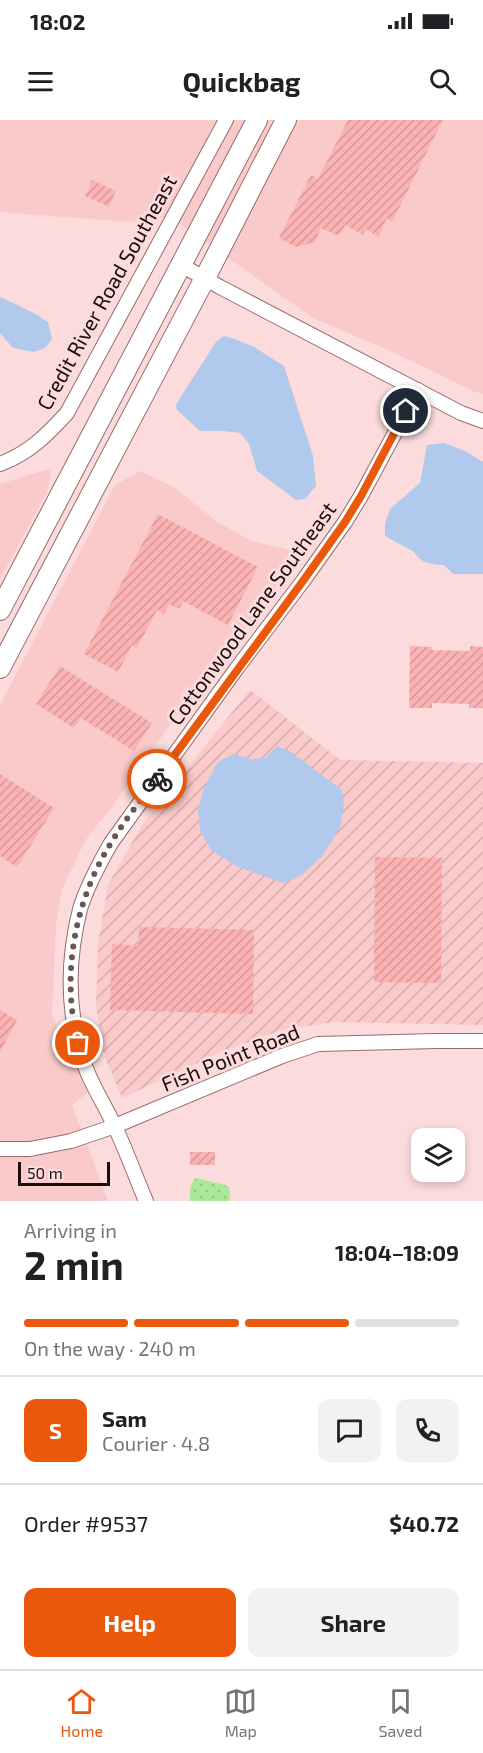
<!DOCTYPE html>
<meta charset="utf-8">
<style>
:root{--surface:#fff;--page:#f2f2f2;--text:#202124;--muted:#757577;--line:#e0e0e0;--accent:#ea580c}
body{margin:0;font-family:"Exo 2",sans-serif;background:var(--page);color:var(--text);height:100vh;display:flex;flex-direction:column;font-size:22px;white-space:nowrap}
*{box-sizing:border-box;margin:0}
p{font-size:20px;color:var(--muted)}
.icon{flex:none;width:33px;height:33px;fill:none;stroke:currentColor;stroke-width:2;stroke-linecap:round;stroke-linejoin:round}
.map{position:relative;height:1081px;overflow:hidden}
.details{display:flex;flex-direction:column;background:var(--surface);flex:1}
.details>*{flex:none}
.controls{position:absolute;left:411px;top:1008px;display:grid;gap:12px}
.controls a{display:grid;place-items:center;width:54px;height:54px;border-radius:12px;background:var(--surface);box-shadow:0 3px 9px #0003;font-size:30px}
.scale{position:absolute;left:18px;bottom:15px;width:92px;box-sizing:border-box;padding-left:6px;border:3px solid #1d0c0d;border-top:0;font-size:16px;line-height:21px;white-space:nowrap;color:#1d0c0d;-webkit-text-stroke:4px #fbdbdb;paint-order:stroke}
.pin{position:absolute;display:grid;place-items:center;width:51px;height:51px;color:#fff;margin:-26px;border:3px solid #fff;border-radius:50%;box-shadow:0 2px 6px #0007}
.courier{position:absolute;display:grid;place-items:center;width:60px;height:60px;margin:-30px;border:4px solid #ea580c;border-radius:50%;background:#fff;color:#222;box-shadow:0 2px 8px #0007}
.overview em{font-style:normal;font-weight:700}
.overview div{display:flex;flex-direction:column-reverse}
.overview{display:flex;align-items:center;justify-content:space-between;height:102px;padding:0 24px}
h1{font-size:39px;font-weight:700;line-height:45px}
.bar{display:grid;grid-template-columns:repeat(4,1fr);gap:9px 6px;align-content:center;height:72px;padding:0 24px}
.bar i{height:8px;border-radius:4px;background:var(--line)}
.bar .selected{background:var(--accent)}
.bar p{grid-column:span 4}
.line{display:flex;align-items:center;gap:15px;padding:0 24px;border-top:2px solid var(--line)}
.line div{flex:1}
.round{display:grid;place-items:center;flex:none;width:63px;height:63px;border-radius:12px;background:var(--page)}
.action{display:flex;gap:12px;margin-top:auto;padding:12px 24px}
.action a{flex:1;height:69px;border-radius:12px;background:var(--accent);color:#fff;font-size:24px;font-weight:700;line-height:69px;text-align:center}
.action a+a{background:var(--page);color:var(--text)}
.status{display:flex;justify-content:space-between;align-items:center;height:42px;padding:0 30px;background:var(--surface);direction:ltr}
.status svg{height:16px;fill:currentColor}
header{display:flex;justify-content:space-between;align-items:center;height:78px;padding:0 24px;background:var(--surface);font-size:27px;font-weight:700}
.tabs{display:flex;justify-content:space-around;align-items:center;height:84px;border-top:2px solid var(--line);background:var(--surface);font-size:16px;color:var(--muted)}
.tabs a{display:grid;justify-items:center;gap:3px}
.tabs .selected{color:var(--accent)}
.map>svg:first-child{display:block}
.built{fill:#facaca}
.industrial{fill:url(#industrial-furrows)}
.park{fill:url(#park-dots)}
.water{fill:#b1c9ed}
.building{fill:url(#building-hatch)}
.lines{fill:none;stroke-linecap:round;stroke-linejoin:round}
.minor-casing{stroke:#986b6b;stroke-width:16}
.secondary-casing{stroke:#986b6b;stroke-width:22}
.minor{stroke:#fff;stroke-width:14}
.secondary{stroke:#fff;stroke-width:20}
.done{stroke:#6b5455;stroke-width:6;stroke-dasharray:0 10.8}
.route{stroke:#ea580c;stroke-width:8}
.labels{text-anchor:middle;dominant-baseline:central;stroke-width:6;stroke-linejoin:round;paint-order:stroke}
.street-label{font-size:21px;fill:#1d0c0d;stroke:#fbdbdb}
</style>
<div class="status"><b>18:02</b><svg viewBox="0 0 49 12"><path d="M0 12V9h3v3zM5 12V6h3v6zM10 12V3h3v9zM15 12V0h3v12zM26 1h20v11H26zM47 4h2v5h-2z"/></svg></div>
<header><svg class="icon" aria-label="menu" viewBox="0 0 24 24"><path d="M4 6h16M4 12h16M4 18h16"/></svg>Quickbag<svg class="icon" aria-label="search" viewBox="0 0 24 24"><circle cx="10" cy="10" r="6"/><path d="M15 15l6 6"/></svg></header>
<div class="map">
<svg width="483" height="1081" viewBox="0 0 483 1081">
<defs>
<pattern id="industrial-furrows" width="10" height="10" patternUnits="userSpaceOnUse" patternTransform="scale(1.5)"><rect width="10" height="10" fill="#facaca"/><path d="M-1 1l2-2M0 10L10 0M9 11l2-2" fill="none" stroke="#d6acac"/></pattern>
<pattern id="park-dots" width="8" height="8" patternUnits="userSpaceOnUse" patternTransform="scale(1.5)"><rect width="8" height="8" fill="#abe897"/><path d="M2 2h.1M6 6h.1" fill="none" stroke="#93c681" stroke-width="1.8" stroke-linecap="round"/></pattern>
<pattern id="building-hatch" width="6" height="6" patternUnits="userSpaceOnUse" patternTransform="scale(1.5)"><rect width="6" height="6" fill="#fbb2b3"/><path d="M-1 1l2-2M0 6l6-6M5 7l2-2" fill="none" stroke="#d79899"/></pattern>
</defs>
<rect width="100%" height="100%" fill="#fbdbdb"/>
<g class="built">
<path d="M0,0H483V274L473,271L393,232L313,198L169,96L130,102L0,92Z"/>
<path d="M52,348L47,372L0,459V364Z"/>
<path d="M140,351L175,368L216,401L251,421L303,433L180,591L113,685L85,721L62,769L56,805L52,895L71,941L92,969L72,985L108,1081H0V585L115,365Z"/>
</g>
<path class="industrial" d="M250,570L340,640L483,643V905L334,902L285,909L219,933L122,978L104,935L96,886L98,825L108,765L142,705Z"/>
<path class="park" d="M196,1058L225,1065L229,1067L230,1076L229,1081H190C190,1072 189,1064 196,1058Z"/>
<g class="water">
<path d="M0,177L34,193L48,202L52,219L45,228L34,232L13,228L0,213Z"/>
<path d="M224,216L235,219L254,227L284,246L313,336L316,366L305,379L296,380L257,351L249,324L240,313L224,311H200L177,290L176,285L180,278L216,222Z"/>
<path d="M444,323L465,331L483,342V454H453L444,445C433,445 420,443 414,432L385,416V403L390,389L420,363L427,325Z"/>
<path d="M277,626L291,632L342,670L344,684L340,708L322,736L302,755L283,763L236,746L211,730L200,710L198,689L204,668L218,642L233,634L252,639L265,638Z"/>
</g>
<g class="building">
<path d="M348,0H443L392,102L387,98L378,117L366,109L363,115L345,105L341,113L336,115L321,108L315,122L296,127L279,118L311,55L318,59Z"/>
<path d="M92,60L116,71L109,87L85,76Z"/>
<path d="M158,394L258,447L228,505L183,481L179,489L169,484L164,494L157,490L137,528L132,525L118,552L84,534Z"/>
<path d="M410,526L432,527V530L470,531V526L483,527V588H469V584L432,583V588H409Z"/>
<path d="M60,546L152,603L134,631L81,598L74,608L36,584Z"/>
<path d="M0,654L54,688L17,747L0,736Z"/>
<path d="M375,737L442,738L441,863L374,862Z"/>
<path d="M139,807L254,810L253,894L110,890L112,824L138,826Z"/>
<path d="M0,890L17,900L0,932Z"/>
<rect x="190" y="1032" width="25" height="13"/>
</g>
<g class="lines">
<g class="minor-casing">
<g id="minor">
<path d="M181,145L220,167L461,293L483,301"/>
<path d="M0,344C29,333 46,316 67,293L226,0"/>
<path d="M0,1029H30L71,1021L115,1006L282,936L318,924L436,921H483"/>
<path d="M146,1081C135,1056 126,1029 114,1005C103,981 88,960 81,934C67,887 68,837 80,789C87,766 99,744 111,723L237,548L303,461L345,402L361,376L418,270"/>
</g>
</g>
<g class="secondary-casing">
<g id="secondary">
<path d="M0,490L257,0"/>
<path d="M0,548L205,158L286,0"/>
</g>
</g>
<use href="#minor" class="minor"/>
<use href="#secondary" class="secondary"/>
</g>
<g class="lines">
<path class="done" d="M78,923C61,856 74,782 111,723C124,701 141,680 157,659"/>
<path class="route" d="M157,659L303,461L345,402L361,376L406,291"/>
</g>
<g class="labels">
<g class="street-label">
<text transform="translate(106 172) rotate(-61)">Credit River Road Southeast</text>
<text transform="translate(251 493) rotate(-54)">Cottonwood Lane Southeast</text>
<text transform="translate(230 937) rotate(-22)">Fish Point Road</text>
</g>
</g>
</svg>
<div class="controls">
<a><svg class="icon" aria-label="layers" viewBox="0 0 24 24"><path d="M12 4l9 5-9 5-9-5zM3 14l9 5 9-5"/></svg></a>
</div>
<div class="scale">50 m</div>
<div class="pin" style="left:78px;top:923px;background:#ea580c"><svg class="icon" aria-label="bag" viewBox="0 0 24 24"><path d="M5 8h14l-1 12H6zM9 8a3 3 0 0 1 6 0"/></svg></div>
<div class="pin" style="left:406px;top:291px;background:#1f2937"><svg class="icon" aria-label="home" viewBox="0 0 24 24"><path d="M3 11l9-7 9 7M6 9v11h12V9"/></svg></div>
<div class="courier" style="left:157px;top:659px"><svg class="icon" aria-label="bike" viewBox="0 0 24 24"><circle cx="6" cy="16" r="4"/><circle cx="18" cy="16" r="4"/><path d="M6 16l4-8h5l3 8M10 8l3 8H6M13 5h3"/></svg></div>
</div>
<section class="details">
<div class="overview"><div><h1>2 min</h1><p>Arriving in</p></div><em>18:04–18:09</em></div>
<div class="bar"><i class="selected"></i><i class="selected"></i><i class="selected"></i><i></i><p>On the way · 240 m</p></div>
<div class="line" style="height:108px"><b class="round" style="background:var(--accent);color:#fff">S</b><div><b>Sam</b><p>Courier · 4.8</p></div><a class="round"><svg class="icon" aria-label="chat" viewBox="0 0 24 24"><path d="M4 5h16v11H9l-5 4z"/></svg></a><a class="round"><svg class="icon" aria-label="phone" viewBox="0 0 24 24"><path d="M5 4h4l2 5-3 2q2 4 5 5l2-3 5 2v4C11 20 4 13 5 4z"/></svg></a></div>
<div class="line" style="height:78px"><div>Order #9537</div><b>$40.72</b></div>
<div class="action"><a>Help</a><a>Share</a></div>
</section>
<nav class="tabs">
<a class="selected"><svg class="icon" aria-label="home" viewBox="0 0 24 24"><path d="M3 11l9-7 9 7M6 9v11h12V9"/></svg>Home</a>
<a><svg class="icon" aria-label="map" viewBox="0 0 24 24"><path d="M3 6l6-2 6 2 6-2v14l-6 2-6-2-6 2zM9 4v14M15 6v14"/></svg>Map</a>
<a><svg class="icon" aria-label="saved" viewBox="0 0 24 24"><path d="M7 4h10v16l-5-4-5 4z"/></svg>Saved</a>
</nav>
